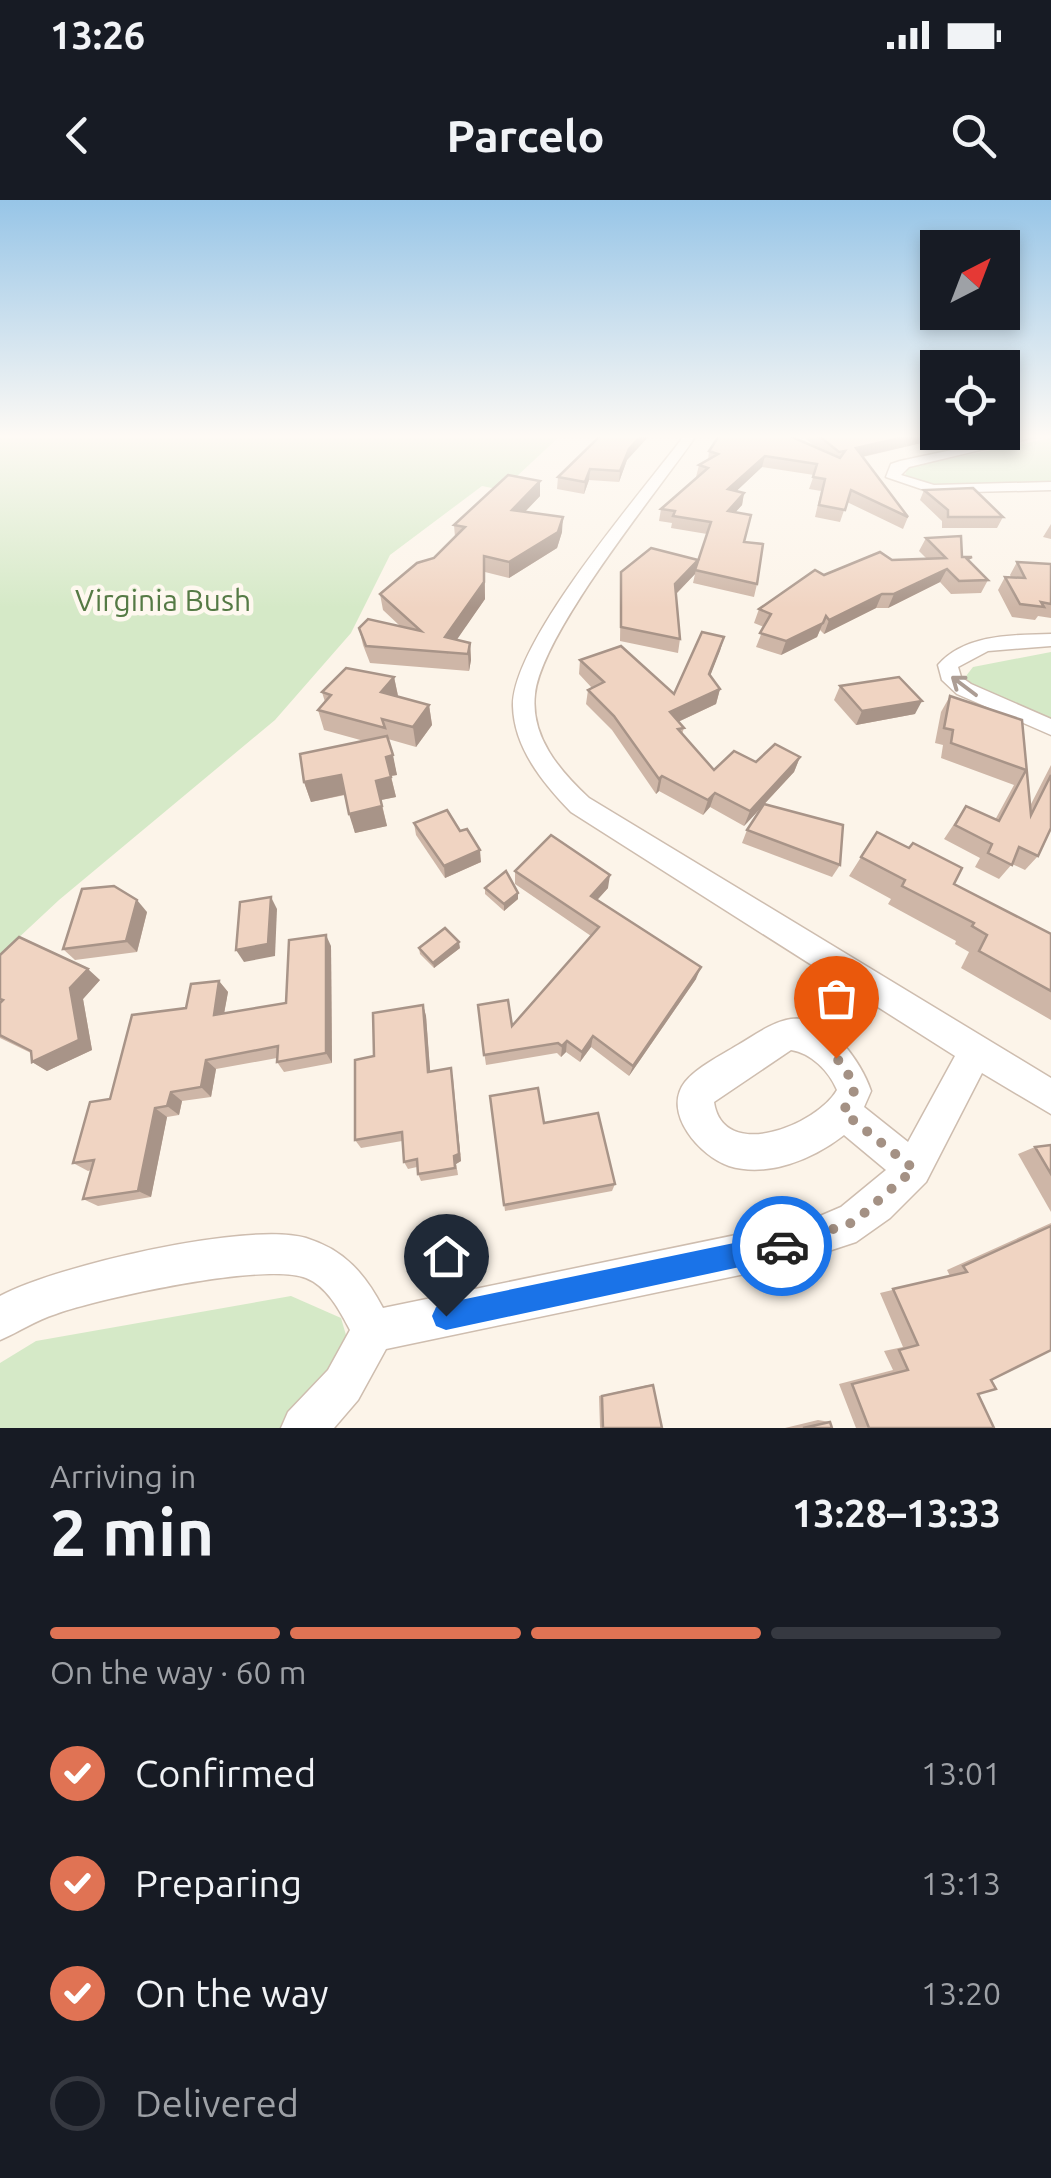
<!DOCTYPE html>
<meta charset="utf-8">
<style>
:root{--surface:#171b24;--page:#20242c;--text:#f1f3f6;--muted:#9ea1a6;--line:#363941;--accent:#e07354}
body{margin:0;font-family:Ubuntu,sans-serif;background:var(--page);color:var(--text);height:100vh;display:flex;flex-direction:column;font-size:38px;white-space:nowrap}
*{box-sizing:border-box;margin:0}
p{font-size:32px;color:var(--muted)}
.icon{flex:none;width:55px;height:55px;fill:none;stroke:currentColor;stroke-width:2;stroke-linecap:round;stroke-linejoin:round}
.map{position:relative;height:1228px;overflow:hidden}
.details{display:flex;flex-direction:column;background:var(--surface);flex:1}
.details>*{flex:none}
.needle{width:65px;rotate:42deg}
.fabs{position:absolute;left:920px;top:30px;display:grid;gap:20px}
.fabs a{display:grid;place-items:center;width:100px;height:100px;border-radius:0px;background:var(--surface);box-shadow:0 5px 15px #0003;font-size:50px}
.pin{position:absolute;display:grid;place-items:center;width:85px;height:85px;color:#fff;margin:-102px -42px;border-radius:50% 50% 50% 0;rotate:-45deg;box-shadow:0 0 10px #0007}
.pin .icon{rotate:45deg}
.courier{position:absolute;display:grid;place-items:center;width:100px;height:100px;margin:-50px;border:8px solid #1a73e8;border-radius:50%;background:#fff;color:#222;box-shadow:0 2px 12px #0007}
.summary em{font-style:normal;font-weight:700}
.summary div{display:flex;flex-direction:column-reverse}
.summary{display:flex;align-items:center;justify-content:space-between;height:170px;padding:0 50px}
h1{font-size:65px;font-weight:700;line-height:75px}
.bar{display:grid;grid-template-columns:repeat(4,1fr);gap:15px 10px;align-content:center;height:120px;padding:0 50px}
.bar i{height:12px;border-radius:8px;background:var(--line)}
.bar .selected{background:var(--accent)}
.bar p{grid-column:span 4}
ol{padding:0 50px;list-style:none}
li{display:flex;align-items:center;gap:30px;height:110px}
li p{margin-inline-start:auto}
li .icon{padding:10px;border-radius:50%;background:var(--accent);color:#fff;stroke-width:4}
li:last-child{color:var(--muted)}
li i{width:55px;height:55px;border:5px solid var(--line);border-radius:50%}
.status{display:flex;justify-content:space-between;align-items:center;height:70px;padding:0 50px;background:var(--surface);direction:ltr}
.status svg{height:28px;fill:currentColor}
header{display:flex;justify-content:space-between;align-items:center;height:130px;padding:0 50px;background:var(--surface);font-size:45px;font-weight:700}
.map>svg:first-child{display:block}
.green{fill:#d5e9c7}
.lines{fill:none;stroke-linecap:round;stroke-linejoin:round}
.minor-casing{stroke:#cebdaf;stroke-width:3}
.minor{fill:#fff;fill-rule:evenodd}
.wall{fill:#ceb6a7}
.shaded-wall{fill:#a89488}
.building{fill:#f0d4c2;stroke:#a89488;stroke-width:2.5}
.oneway{stroke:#ac9d94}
.route{fill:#1a73e8}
.done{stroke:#a49184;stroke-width:10;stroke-dasharray:0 18}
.labels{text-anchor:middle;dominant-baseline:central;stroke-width:9;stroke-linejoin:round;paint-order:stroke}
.far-park-label{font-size:30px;fill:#557a45;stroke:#fef8ef}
</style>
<div class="status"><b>13:26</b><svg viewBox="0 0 49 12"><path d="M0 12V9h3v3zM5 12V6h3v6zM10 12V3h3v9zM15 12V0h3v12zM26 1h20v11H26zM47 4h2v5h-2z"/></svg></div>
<header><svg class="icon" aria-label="back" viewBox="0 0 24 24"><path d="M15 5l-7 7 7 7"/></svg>Parcelo<svg class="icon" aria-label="search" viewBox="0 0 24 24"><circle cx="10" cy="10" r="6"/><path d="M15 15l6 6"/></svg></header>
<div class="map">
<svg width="1051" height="1228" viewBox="0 0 1051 1228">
<rect width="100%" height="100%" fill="#fcf4e9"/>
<g class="green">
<path d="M0,236H560L502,290L482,286L390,355L351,433L275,520L59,700L0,755Z"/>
<path d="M1051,238V283L937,287L904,278L908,267Z"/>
<path d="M1051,452V526L969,487L966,476L973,467Z"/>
<path d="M291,1096L341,1118L356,1169L321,1228H0V1163L36,1141Z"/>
</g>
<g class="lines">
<g class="minor-casing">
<g id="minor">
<path d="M684,236H696C657,292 542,432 535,494C530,537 560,571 589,598L1051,878V914L982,873L926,982L890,1018L856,1042L783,1066L386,1149L358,1200L334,1228H281L288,1212L328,1170L350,1130C340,1111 327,1086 306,1078C264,1062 101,1098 56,1114C36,1120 19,1132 0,1140V1096C55,1066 248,1021 306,1038C345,1050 365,1074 383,1108L813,1019L841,1007L886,970L844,935C813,959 768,978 729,966C701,957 661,913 685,882C697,867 720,856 736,846C752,837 771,822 791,819C828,814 861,861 871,891L864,907L908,942L955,856L571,612C543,583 514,548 513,506C512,441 642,292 684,236ZM791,850C811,853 829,871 837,890C817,925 723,963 714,902Z"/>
<path d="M1017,236H1039L909,267L901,275L934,285L1051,282V290L933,293L886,277L891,264L900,261Z"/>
<path d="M1051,434V446L988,451L958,467L961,477L971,484L1051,519V535L957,494L942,480L938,465C965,434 1013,435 1051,434Z"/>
</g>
</g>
<use href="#minor" class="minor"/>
</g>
<g class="wall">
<path d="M583,236H649L627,260L619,282L589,280L584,294L557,289L558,277L598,238Z"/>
<path d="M802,236H951L863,257L908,317L903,329L847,302L840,322L815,317L821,291L809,289L814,275L762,267L736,291L744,293L742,305L735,312L757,384L754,397L693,383L695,374L676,394L680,439L678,453L620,441L621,372L698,360L707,334L671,328L672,323L659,321L661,309L698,277H696L699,265L708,260L709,251L817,248Z"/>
<path d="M540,281V296L525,312L562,332L557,348L509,378L485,372V399L456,440L470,443L471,460L469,471L370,463L363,445L359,428L400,426L383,410L380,394L434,358L455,337L454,325Z"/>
<path d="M924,290L1003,317L997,328H942V321L920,300Z"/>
<path d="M1051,324V339L1043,337Z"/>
<path d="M926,338L970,362L988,380L981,393L951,394L940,382L888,408H876L824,434L820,430L817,437L781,455L756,447L764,427L754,423L759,409L824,375L892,360L927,359L919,351Z"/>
<path d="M1017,362L1051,364V418L1038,416L1035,420L1012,417L998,390L1005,377H1011L1010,375Z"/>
<path d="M724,437L710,476L720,489L716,504L678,522L684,528L682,534L714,570L800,557L794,572L744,626L710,607L703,615L659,591L656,594L612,530L586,504L588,490L592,488L579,474L580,460L674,494Z"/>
<path d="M394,477L398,496L429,505L432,525L416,547L388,539L397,575L391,576L396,597L381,600L387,626L355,633L345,595L311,602L304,582L364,541L324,530L318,510L325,502L322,492Z"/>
<path d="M840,486L915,514L856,525L834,500Z"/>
<path d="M950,496L1022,520L1030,606L1051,565V628L1038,656L1025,670L1012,664L999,679L975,667L980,658L944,639L966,606L995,620L1014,585L941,558L943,545L935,543L941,512Z"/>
<path d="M414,623L460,631L481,662L445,678L416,635Z"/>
<path d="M747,630L840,665L832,677L742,643Z"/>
<path d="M877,632L954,684L1051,734V820L961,768L969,752L955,744L956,741L888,704L891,699L849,676Z"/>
<path d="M515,671L608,688L597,700L696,779L629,876L591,847L580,862L566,852L561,857L557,853L486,865L479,817L512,826L591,736L515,684Z"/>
<path d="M485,688L518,693V699L504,711L485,694Z"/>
<path d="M147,712L137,752L75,760L63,749Z"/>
<path d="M331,746L332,863L284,872L277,862V858L216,869L211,897L182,901L179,915L167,917L151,997L98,1006L83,999L91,970L88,971L73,963L110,899L186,808L219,781L228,792L224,813L286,803Z"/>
<path d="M419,748H460L434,768L420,754Z"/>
<path d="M0,755L100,780L83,799L92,850L47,871L32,862L31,853L0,838Z"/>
<path d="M423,805L426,816L430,872L453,878L461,961L456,964L458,975L421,981L418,974L417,967L408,969L404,962L402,941L361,948L355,940L374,856Z"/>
<path d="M490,896L544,923L615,984L612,991L505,1011Z"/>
<path d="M1051,945V1012L1018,954L1035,947Z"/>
<path d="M1051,1023V1150L991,1180L978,1194L994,1228H856L839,1184L893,1170L884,1151L903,1147L880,1093L950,1076L947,1070Z"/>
<path d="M648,1185H653L662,1228H600L599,1196Z"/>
<path d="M818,1220L830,1222L832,1228H785Z"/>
</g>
<g class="shaded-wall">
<path d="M641,236H649L627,260L619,282L620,271L629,249Z"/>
<path d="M909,236H951L852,259L856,248Z"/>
<path d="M765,256L762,267L726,301L728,289Z"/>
<path d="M590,269L589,280L584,294L585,282Z"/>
<path d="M540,281V296L512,325V310Z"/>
<path d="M744,293L742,305L725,324L728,311Z"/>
<path d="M563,317L562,332L557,348L509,378V362Z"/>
<path d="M484,356L485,399L447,454L445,437Z"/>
<path d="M698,360L695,374L673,397L675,384Z"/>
<path d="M947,369L940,382L888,408L894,394Z"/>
<path d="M882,394L876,408L824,434L829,420Z"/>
<path d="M823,423L817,437L781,455L786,441Z"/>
<path d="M724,437L720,451L705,489L709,474Z"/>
<path d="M470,443L471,460L469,471L468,454Z"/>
<path d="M394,477L398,496L381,492Z"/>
<path d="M720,489L716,504L667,527L670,512Z"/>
<path d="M922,501L915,514L856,525L862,511Z"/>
<path d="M429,505L432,525L416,547L413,527Z"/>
<path d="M393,555L397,575L390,576L386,557Z"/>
<path d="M800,557L794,572L744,626L750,611Z"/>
<path d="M341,575L347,594L311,602L304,582Z"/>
<path d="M662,576L659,591L656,594L659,579Z"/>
<path d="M391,577L396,597L381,600L376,581Z"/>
<path d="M715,593L710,607L703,615L708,600Z"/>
<path d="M382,606L387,626L355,633L349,614Z"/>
<path d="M480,650L481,662L445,678L444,666Z"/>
<path d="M610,675L608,688L589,709L591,696Z"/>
<path d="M518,693V699L504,711V704Z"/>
<path d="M271,697L277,709L275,756L244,762L236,750Z"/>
<path d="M137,700L147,712L137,752L126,741Z"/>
<path d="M326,735L331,746L332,863L326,853Z"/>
<path d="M459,742L460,748L434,768L433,763Z"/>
<path d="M701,767L696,779L629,876L633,866Z"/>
<path d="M88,769L100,780L83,799L92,850L47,871L32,862L70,788Z"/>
<path d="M219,781L228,792L222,825L214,815Z"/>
<path d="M423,805L426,816L431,882L428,872Z"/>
<path d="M593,836L591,847L580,862L582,852Z"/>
<path d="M567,841L566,852L561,857L562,846Z"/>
<path d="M206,860L216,869L211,897L201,887Z"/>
<path d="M451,868L461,961L456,964L458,975L454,956Z"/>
<path d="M171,892L182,901L179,915L167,906Z"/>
<path d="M155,908L167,917L151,997L138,991Z"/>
</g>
<g class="building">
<path d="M600,236H641L629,249L620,271L590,269L585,282L558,277Z"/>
<path d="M719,236H790L840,258L845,251L839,252L819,236H909L856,248L908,317L851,290L845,310L819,305L825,279L813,277L817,264L765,256L728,289L744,293L728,311L751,315L744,342L763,344L757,384L695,370L711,322L673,316L675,311L661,309L708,268L699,265L718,254L709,251Z"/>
<path d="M508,275L540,281L512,310L563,317L558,332L509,362L484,356V382L445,437L470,443L468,454L366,446L359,428L368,419L421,431L380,394L417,363L434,358L465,327L454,325Z"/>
<path d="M973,288L1003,317H948V310L924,290Z"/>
<path d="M961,336L962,357H972L967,359L988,380L959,381L947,369L894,394H882L829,420L826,416L823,423L786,441L760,433L771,414L759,409L815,370L824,375L880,352L892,360L946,358L926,338Z"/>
<path d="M651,348L698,360L675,384L680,439L621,427V372Z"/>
<path d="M1017,362L1051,364V404L1041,402L1044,407L1020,404L1005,377L1025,378Z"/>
<path d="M702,432L724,437L709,474L720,489L670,512L684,528L678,529L714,570L734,551L756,562L775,544L800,557L750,611L715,593L708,600L662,576L659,579L614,516L588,490L604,482L580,460L621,446L674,494Z"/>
<path d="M346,468L394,477L381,492L429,505L413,527L382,519L385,528L318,510L331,495L322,492Z"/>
<path d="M899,477L922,501L862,511L840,486Z"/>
<path d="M950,496L1022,520L1031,615L1051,575V628L1038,656L1019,647L1012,665L988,653L992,644L955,625L966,606L999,621L1026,570L951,543L953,530L944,528Z"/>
<path d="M387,536L393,555L386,557L391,577L376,581L382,606L349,614L341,575L304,582L300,554Z"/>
<path d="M764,604L843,625L840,665L747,630Z"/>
<path d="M447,610L460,631L467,629L480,650L444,666L414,623Z"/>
<path d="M877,632L909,648L913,643L962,668L954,684L1051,734V791L979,751L987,735L972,726L974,723L902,686L905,680L861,657Z"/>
<path d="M551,635L610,675L591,696L701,767L633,866L593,836L582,852L567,841L562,846L558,843L484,855L478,805L508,800L512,826L599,727L515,671Z"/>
<path d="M506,671L518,693L504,704L485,688Z"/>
<path d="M114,686L137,700L126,741L63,749L82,689Z"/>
<path d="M271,697L268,744L236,750L240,702Z"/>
<path d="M445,728L459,742L433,763L419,748Z"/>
<path d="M326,735V853L277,862L278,846L206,860L201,887L171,892L167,906L155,908L138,991L83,999L94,960L73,963L90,902L110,899L132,815L186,808L191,784L219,781L214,815L286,803L289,740Z"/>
<path d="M19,737L88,769L70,788L79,840L32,862L31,851L0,835V803L3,800L0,799V755Z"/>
<path d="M423,805L428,872L451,868L459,954L454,956L455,968L418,974L417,959L404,962L402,932L355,940V860L374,856L373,813Z"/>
<path d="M538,888L544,923L598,913L615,984L504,1005L490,896Z"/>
<path d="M1051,945V974L1035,947Z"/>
<path d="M1051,1026V1150L991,1180L996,1189L978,1194L994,1228H869L852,1184L908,1170L899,1150L918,1145L893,1089L967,1072L963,1066Z"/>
<path d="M653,1185L662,1228H603L602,1196Z"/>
<path d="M830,1222L832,1228H803Z"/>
</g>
<defs><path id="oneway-shaft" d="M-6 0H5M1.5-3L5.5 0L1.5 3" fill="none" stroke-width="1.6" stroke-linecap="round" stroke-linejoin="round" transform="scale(2.5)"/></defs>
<use class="oneway" href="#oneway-shaft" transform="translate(964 486) rotate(-143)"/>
<linearGradient id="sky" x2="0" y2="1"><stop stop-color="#97c5e7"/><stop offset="0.58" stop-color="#fefaf5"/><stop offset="1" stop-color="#fefaf5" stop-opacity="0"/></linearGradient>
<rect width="1051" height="408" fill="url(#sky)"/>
<path class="route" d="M782,1033L791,1037L795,1046L791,1055L782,1058L446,1130L436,1126L432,1116L436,1107L446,1103Z"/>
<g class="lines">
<path class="done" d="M782,1046L854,1022L914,969L843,912L854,891L846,868L836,858"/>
</g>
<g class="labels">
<g class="far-park-label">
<text x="163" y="400">Virginia Bush</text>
</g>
</g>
</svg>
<div class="fabs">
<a><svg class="needle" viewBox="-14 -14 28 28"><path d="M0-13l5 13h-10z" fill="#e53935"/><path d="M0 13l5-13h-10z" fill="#9ea1a6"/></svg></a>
<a><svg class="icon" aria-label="locate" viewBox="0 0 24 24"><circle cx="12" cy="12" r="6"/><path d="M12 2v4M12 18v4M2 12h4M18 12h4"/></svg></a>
</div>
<div class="pin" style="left:836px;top:858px;background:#ea580c"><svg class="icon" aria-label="bag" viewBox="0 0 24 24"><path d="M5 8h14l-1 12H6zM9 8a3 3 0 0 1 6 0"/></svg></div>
<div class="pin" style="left:446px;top:1116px;background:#1f2937"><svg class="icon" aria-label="home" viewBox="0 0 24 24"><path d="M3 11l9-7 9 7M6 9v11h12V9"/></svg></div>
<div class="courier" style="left:782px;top:1046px"><svg class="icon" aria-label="car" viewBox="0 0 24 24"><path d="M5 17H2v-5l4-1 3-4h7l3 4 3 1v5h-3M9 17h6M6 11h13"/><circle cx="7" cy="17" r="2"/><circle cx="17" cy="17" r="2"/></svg></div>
</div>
<section class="details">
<div class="summary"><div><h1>2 min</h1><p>Arriving in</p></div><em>13:28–13:33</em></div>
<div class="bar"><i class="selected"></i><i class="selected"></i><i class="selected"></i><i></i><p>On the way · 60 m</p></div>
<ol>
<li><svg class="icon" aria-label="check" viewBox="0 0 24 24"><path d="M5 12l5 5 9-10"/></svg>Confirmed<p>13:01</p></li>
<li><svg class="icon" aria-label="check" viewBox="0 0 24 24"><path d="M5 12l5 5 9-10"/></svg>Preparing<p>13:13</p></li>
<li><svg class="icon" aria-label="check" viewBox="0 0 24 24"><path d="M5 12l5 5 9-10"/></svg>On the way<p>13:20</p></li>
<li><i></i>Delivered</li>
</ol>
</section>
